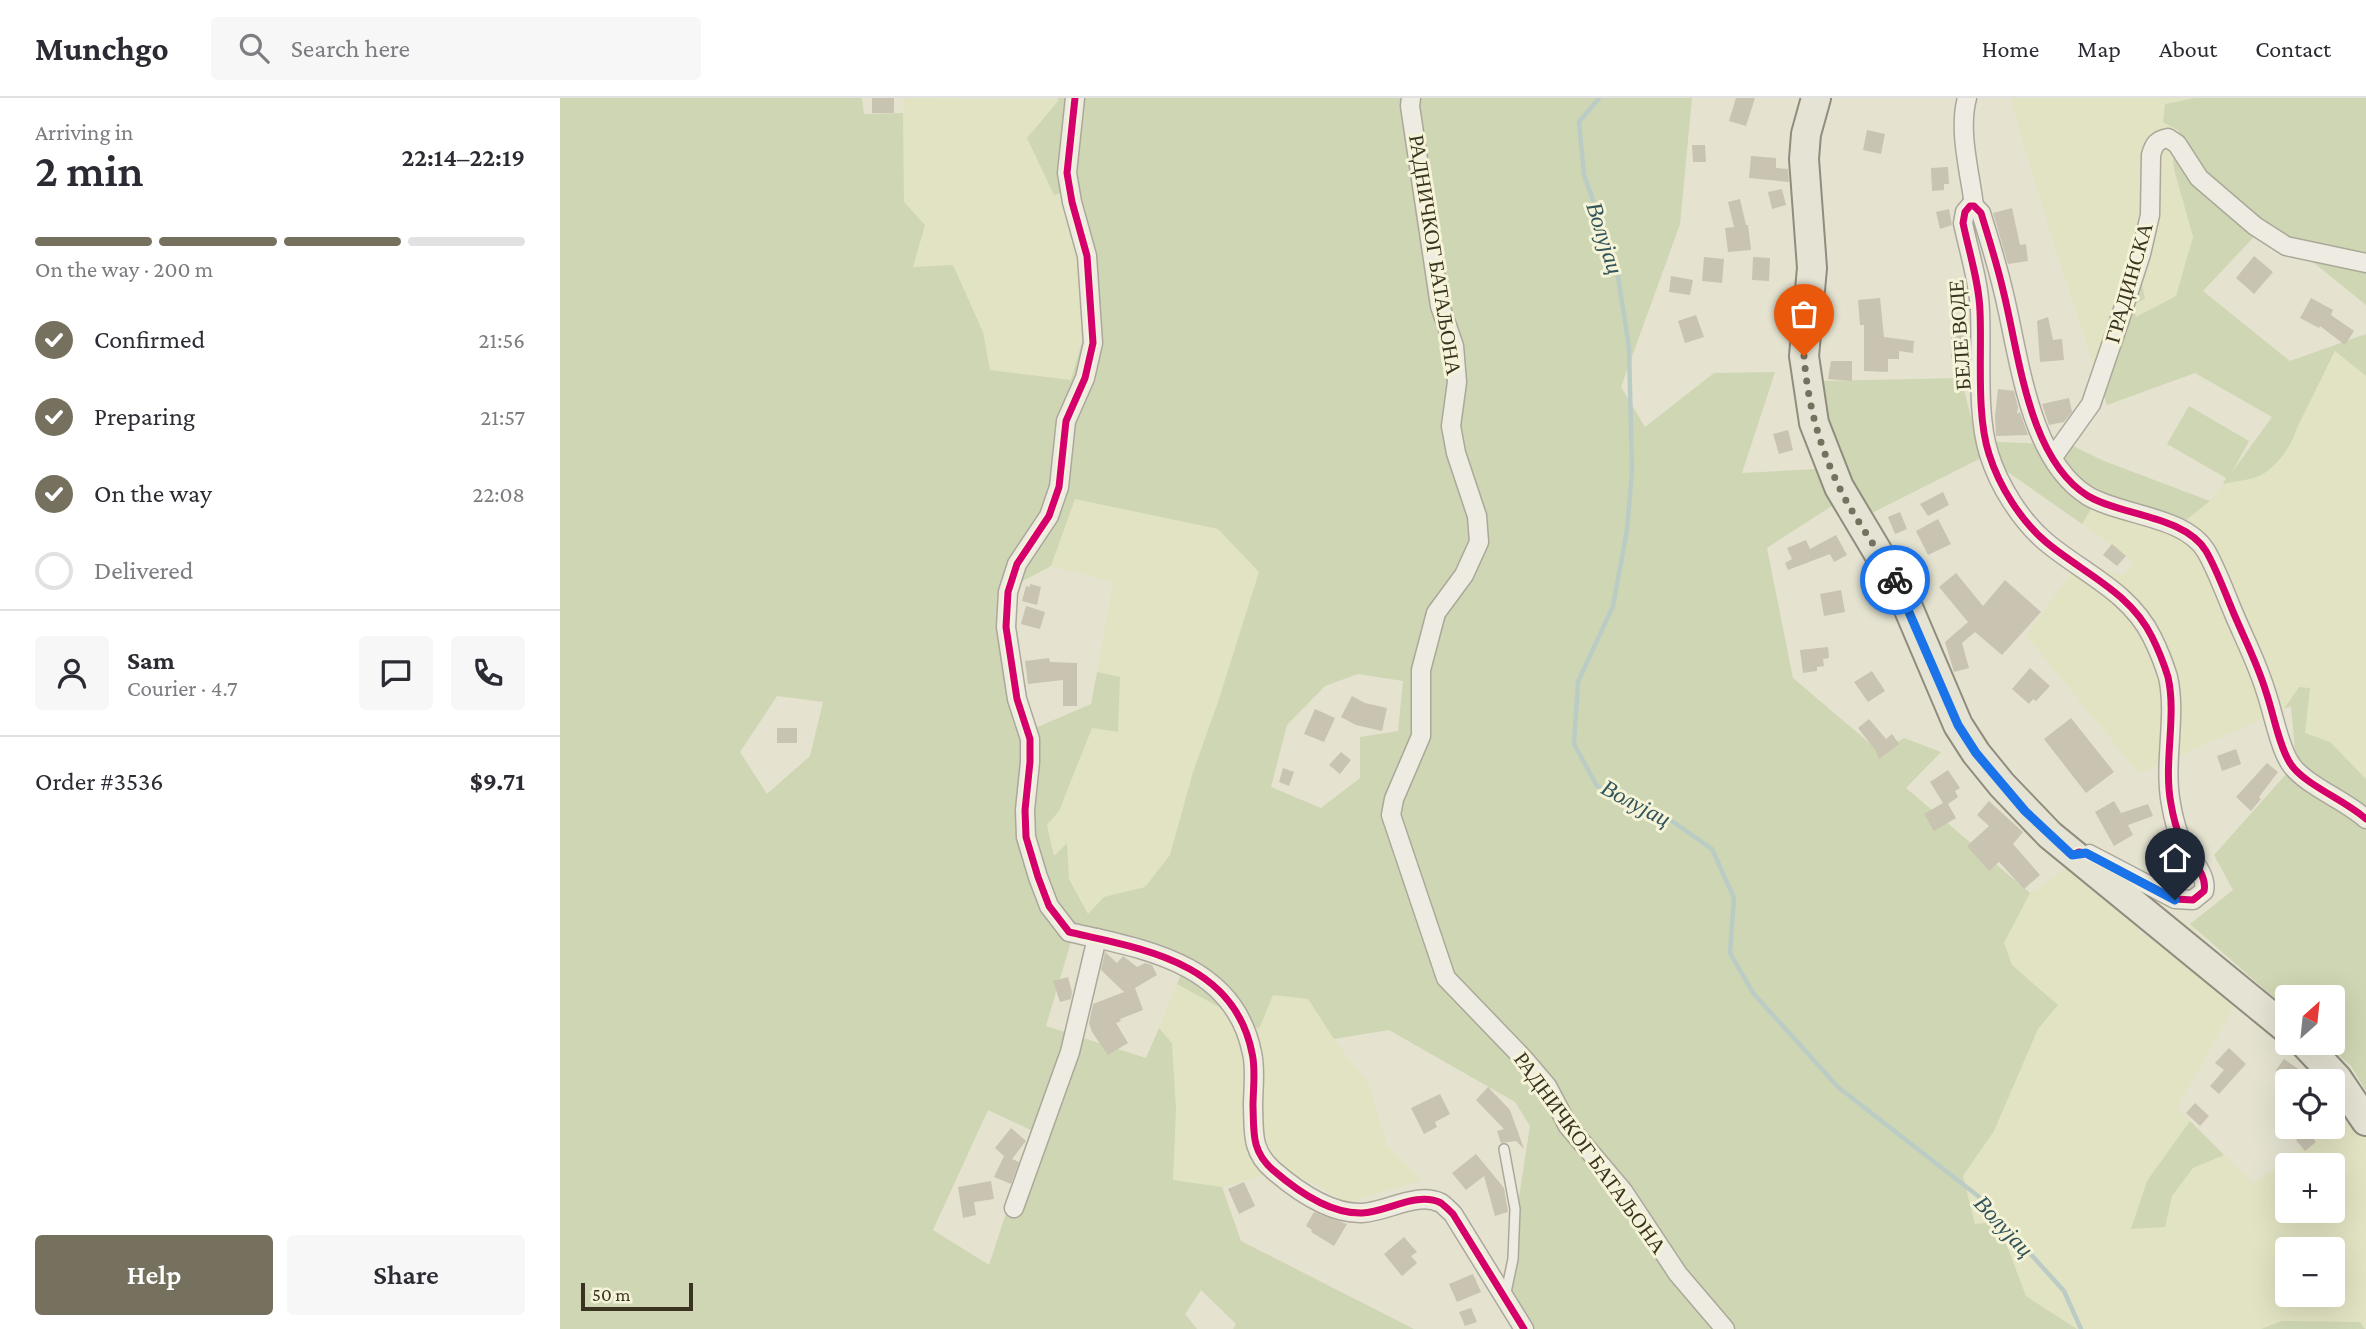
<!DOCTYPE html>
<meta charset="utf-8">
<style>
:root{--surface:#fff;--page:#f7f7f7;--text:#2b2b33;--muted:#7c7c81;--line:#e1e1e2;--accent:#76715e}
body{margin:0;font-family:"Crimson Pro",serif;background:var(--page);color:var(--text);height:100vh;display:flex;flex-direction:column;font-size:26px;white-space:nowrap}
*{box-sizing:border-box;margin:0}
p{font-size:23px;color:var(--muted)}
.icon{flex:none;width:38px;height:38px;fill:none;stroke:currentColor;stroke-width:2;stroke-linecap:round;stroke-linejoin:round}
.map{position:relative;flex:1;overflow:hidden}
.details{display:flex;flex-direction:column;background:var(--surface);width:560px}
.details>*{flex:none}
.needle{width:46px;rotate:27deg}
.fabs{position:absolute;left:1715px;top:887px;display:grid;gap:14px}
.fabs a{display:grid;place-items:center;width:70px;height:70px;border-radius:7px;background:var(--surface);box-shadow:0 7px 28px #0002;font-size:35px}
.scale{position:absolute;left:21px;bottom:18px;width:112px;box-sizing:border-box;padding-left:7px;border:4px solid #3a3321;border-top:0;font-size:19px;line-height:24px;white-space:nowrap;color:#3a3321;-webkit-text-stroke:5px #f5f3d8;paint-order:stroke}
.pin{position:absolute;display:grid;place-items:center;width:60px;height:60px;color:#fff;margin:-72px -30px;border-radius:50% 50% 50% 0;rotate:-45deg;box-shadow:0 0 7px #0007}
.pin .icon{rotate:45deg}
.courier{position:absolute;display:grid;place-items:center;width:70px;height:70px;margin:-35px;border:5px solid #1a73e8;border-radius:50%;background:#fff;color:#222;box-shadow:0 2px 9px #0007}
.overview em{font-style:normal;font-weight:600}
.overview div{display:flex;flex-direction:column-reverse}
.overview{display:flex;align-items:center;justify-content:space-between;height:119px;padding:0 35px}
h1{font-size:46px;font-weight:600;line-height:52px}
.bar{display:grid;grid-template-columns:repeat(4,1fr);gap:10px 7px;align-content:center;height:84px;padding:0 35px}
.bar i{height:9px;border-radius:5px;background:var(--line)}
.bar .active{background:var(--accent)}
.bar p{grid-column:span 4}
.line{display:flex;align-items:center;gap:18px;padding:0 35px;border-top:2px solid var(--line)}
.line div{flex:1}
.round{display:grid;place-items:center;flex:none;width:74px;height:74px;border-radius:7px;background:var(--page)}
ol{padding:0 35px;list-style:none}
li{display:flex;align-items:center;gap:21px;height:77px}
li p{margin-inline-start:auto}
li .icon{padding:7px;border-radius:50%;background:var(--accent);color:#fff;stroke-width:4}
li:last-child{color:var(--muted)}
li i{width:38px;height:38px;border:4px solid var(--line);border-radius:50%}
.cta{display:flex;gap:14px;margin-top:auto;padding:14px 35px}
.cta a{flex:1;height:80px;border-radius:7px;background:var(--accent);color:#fff;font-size:28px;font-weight:600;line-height:80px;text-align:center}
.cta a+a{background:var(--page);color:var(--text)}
header{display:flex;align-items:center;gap:42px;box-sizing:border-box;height:98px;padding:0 35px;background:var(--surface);border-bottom:2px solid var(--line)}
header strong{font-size:33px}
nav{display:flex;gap:38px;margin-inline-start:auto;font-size:24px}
.search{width:490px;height:63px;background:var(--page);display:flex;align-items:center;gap:18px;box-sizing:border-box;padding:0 24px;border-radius:7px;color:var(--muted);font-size:26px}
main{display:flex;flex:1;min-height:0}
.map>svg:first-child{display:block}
.farmland{fill:#e2e3c2;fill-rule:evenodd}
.green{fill:#ced6b3;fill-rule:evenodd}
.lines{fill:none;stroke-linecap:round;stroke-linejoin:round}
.stream{stroke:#bbccc5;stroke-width:4.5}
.building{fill:#c9c3b1}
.lane-casing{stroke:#aba899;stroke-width:12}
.street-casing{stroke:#aba899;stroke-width:21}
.primary-casing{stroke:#908d7f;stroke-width:32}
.lane{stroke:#eeece2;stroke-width:9}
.street{stroke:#eeece2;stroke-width:18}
.primary{stroke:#e5e3d3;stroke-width:28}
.cycleway-casing{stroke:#f5f3d8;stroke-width:11}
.cycleway{stroke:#d6006c;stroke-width:7}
.done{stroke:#76715e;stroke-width:7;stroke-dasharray:0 12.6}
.route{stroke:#1a73e8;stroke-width:9}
.labels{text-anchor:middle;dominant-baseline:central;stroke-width:6;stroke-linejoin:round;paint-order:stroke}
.street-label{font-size:21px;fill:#3a3321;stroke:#f5f3d8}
.water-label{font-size:23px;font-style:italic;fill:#315359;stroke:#f5f3d8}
</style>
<header>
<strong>Munchgo</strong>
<div class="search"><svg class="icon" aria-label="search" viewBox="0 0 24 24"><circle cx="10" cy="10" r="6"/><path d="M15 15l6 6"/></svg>Search here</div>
<nav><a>Home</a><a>Map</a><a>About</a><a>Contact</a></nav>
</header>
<main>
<section class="details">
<div class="overview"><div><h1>2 min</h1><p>Arriving in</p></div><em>22:14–22:19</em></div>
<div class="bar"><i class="active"></i><i class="active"></i><i class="active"></i><i></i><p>On the way · 200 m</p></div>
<ol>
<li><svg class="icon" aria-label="check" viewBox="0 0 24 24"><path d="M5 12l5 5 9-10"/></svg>Confirmed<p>21:56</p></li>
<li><svg class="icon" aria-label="check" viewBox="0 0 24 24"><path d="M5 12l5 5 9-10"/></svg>Preparing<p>21:57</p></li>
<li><svg class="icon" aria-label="check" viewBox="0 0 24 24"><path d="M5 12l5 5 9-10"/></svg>On the way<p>22:08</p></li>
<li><i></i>Delivered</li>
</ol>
<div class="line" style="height:126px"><a class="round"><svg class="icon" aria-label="person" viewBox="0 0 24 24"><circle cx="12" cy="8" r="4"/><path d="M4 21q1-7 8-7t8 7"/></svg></a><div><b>Sam</b><p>Courier · 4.7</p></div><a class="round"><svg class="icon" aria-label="chat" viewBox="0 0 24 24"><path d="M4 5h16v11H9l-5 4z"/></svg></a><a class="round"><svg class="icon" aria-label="phone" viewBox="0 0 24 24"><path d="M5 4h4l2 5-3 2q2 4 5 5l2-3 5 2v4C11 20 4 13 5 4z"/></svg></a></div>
<div class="line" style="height:91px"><div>Order #3536</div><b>$9.71</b></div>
<div class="cta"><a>Help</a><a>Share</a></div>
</section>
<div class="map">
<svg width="1806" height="1231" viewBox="0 0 1806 1231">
<rect width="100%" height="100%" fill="#e5e3d0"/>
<g class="farmland">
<path d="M344,0L499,1L536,195L511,282L430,272L423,234L353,169L344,105L343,15Z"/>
<path d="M1450,0H1635L1605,6L1603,24L1619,33L1614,71L1633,139L1616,198L1576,219L1574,207L1581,183L1543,295L1492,140Z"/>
<path d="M1776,253L1806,278V681L1770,644L1744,635L1749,589H1739L1724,611L1579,676L1466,537L1520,464L1563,478L1575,464L1522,426L1541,395L1650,403L1663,386L1702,377L1734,342L1737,330Z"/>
<path d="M515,401L658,431L699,474L658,604L633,674L610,757L585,789L544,799L528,816L509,781L507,746L494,758L487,727L499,713L532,629L558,633L560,579L537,574L553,484L491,468Z"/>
<path d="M1525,758L1590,814L1578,835L1606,841L1630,826L1685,889L1617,1010L1630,1023L1587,1083L1605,1129L1612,1098L1633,1070L1664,1057L1694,1086L1798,1009L1806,1031V1231L1800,1224L1722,1223L1701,1231H1517L1466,1198L1438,1124L1415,1127L1403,1078L1434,1033L1478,931L1498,907L1452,867L1444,845L1470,795ZM1727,1068H1773V1113H1727ZM1727,1152H1773V1197H1727Z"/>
<path d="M617,886L699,930L713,897L748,901L774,941L809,987L827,1047L862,1082L787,1105L727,1071L662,1089L613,1082L616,1011L612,945L599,930Z"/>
</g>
<g class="green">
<path d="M0,0H302L304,16L343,15L344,104L365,127L353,169L393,167L423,234L430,272L511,282L536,195L516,92L494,97L467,40L499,2L497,0H1132L1120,126L1061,289L1085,329L1154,275L1215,274L1182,375L1255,371L1261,283L1401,280L1417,343L1511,347L1544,363L1650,403L1626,422L1541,395L1522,426L1425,358L1312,415L1278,404L1207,450L1233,580L1320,654L1344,640L1381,654L1346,690L1470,795L1444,845L1452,867L1498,907L1478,931L1434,1033L1403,1078L1415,1126L1438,1124L1466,1198L1517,1231H966L942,1209L970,1028L955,1004L829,932L774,941L748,901L713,897L699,931L617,886L627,862L515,830L486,928L586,960L599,930L612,945L616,1011L613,1082L662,1089L681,1143L854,1231H673L676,1226L641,1192L625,1216L637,1231H0ZM515,401L658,431L699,474L658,604L633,674L610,757L585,789L544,799L528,816L509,781L507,745L494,758L487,727L499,713L532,630L558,634L560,579L537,574L531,606L473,631L453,521L457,486L491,468ZM798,576L843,583L838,633L800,639V680L761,710L711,689L727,627L765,588ZM217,598L263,604L250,658L207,696L180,654ZM428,1012L473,1033L429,1167L373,1132Z"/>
<path d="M1635,0H1806V207L1706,126L1643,193L1730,263L1806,236V278L1775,253L1737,330C1732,347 1719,366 1703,376C1693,382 1675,383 1663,386L1666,380L1607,346L1629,308L1689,343L1672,374L1712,319L1635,275L1547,307L1543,295L1581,183L1585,200L1574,207L1576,219L1616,198L1633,139L1614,71L1613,60L1619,33L1603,24L1605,6Z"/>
<path d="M1739,589L1750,590L1745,635L1770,644L1806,681V993L1791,968L1765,945H1773V900H1727V911L1630,826L1673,792L1654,757L1736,665L1731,608L1724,611Z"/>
<path d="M1630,1023L1664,1057L1633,1070L1612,1098L1605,1129L1571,1131L1587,1083Z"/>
<path d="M1722,1223L1800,1224L1805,1231H1701Z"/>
</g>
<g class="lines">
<path class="stream" d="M1039,0L1019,24L1024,77L1056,166L1069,249L1072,373L1067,432L1053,508L1018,584L1014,646L1037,688L1096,712L1152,751L1174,800L1170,855L1193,895L1278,989L1418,1098L1504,1193L1521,1231"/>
</g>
<g class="building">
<rect x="312" y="0" width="22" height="15"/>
<path d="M1176,0H1195L1186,28L1169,23Z"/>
<path d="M1307,32L1325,36L1321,56L1303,52Z"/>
<path d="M1132,47H1145L1146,64H1133Z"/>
<path d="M1191,58L1216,60V70L1228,71L1229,84L1189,80Z"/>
<path d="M1388,69L1389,86H1384V92L1372,93L1371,70Z"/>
<path d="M1222,91L1226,107L1212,111L1208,94Z"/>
<path d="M1180,101L1186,127H1188L1191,152L1168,154L1165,130L1174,129L1168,104Z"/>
<path d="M1452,110L1460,147L1466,146L1468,163L1448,166L1433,115Z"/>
<path d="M1389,111L1392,127L1380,131L1376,114Z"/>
<path d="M1694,158L1713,174L1694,196L1676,180Z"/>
<path d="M1144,159L1164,161L1162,185L1142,183Z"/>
<path d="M1193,159L1210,160L1209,183L1192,182Z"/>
<path d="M1111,178L1133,182L1130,197L1109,194Z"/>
<path d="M1320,200L1324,239L1354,243L1353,255L1339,253V261H1328V274L1304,273V227H1300L1298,202Z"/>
<path d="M1751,200L1773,212L1771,217L1794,233L1785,247L1760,228L1759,230L1740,220Z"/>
<path d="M1136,217L1144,239L1125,245L1118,223Z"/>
<path d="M1488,219L1493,242L1502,241L1504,262L1480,264L1477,223Z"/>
<rect x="1391" y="233" width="16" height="27"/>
<path d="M1271,263H1292V283L1268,281Z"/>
<path d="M1438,291L1454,293L1458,309L1457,316L1460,314L1468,337L1436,338L1435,318Z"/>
<path d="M1509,300L1512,314L1504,324L1489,327L1482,306Z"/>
<path d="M1228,332L1233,352L1219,356L1213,336Z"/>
<path d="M1383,394L1389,407L1368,418L1360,406Z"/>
<path d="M1340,414L1347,431L1335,436L1328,419Z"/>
<path d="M1378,421L1391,446L1368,457L1356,433Z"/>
<path d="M1276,437L1287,457L1274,464L1270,456L1228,472L1225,465L1232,461L1227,450L1246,442L1250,451Z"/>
<path d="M1552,446L1566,458L1557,468L1543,457Z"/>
<path d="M1354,455L1364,468L1354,475L1345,461Z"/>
<path d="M1396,475L1423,508L1445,482L1481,514L1442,557L1415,534L1402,545L1409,570L1394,574L1385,544L1408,524L1379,489Z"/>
<path d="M470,486L481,489L477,507L462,503L466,488L470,489Z"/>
<path d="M1281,492L1285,514L1264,518L1260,496Z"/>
<path d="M466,508L485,514L480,531L461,526Z"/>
<path d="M1268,549L1269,560L1263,561L1264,568L1257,569V573L1243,575L1240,552Z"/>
<path d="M489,560L490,564L517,565V608H503V582L468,586L465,563Z"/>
<path d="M1470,570L1490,588L1476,603L1473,601L1469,606L1452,591Z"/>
<path d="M1312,573L1325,593L1308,604L1294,584Z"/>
<path d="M792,598L805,605L827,610L822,633L796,627L781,619Z"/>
<path d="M755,611L775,620L764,644L744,636Z"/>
<path d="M1511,620L1554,674L1526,695L1484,641Z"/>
<path d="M1309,621L1326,641L1332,636L1339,646L1319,661L1316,653L1298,630Z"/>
<rect x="217" y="630" width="20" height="15"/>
<path d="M1676,651L1681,666L1662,673L1657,658Z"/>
<path d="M781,654L791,662L780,676L769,667Z"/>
<path d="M1707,665L1718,674L1699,699L1701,701L1691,713L1676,699Z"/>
<path d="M723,670L734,674L729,688L719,684Z"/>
<path d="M1388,672L1400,690L1395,693L1398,699L1388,706L1396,720L1374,733L1364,716L1383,705L1370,684Z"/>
<path d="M1429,703L1463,734L1453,746L1480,777L1464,791L1439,764L1429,773L1407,748L1429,728L1417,717Z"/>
<path d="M1554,703L1561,715L1588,706L1593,718L1568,727L1573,737L1554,748L1535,714Z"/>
<path d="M545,854L557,865L563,858L577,869L585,865L592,867L597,877L575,890L583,912L560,921L561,923L556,925L568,945L548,957L532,934L529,925L533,906L564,894L541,872Z"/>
<path d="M508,879L512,894L511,901L500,904L493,883Z"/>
<path d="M1669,950L1686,966L1659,996L1650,988L1664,972L1655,965Z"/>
<path d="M1724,961L1757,984H1733L1716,972Z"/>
<path d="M928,989L950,1012L964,1051L956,1043L941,1045L937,1033L944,1031L916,1002Z"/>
<path d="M880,996L890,1016L875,1024L877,1029L864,1036L851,1010Z"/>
<path d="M1635,1005L1649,1018L1640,1028L1626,1015Z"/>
<path d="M451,1030L466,1043L452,1061L459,1064L451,1086L434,1079L444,1058L435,1050Z"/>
<path d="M1748,1033L1756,1044L1745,1053L1736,1042Z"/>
<path d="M916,1056L944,1090L948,1114L935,1118L924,1078L906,1092L892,1075Z"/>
<path d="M431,1083L434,1101L414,1104L416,1117L403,1120L398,1089Z"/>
<path d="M684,1084L695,1108L679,1116L668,1091Z"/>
<path d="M754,1114L787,1126L774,1148L751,1134L752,1132L746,1128Z"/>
<path d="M844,1139L857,1154L851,1158L857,1165L842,1178L824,1156Z"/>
<path d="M913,1176L921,1194L897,1204L889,1186Z"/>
<path d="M911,1210L917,1224L905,1228L899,1214Z"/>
</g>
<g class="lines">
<g class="lane-casing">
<path id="lane" d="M944,1051L955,1111L953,1161L945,1199"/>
</g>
<g class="street-casing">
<g id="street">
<path d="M515,0L507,75L512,104L527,158L533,245L525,280L506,323L499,389L489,418L457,466L448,494L446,529L457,601L470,641V664L465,712L466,739L478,779L489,808L509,834C583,851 674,864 692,955C696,971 693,991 693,1008C694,1034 691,1053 713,1072C736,1092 770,1116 802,1115C827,1114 857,1093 881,1105C885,1108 889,1112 893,1116L964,1231"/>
<path d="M851,0L850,8L880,208L894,248L897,284L891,328L896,355L917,418L919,444L904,477L876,515L861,572V638L834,701L831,717L886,880L964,961L987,988L1008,1028L1063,1093L1118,1176L1165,1231"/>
<path d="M1407,0C1398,33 1410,74 1414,108"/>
<path d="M1493,359L1531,306L1558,227L1581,156L1590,117L1591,57C1594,46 1597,42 1608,40L1617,46L1639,80L1695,128L1726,148L1806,165"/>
<path d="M1529,756L1615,801L1633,802L1644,793C1648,776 1628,758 1621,742C1616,730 1613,718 1611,706C1603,665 1617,619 1608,579C1604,566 1598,551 1592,539C1570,494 1523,475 1486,444C1461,423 1439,388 1429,356C1416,316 1422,256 1420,213C1419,184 1409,154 1403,125L1405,114L1410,108H1414L1421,115C1429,141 1437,166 1443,192C1459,255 1468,361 1528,398C1562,418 1625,418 1646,453C1657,472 1665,495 1674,516C1685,542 1698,567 1706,594C1713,614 1719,648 1730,665C1743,686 1785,702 1806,721"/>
<path d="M454,1110L510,954L537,840"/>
</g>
</g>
<g class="primary-casing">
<g id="primary">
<path d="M1256,0L1246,36L1244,61L1252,170L1244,258L1254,325L1279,389L1341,493L1398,627L1416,655L1442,687L1490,737L1727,931"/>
<path d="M1744,945L1777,980L1806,1023"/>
</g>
</g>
<use href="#lane" class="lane"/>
<use href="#street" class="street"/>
<use href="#primary" class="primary"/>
<g class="cycleway-casing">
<g id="cycleway">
<path d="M515,0L507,75L512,104L527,158L533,245L525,280L506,323L499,389L489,418L457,466L448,494L446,529L457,601L470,641V664L465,712L466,739L478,779L489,808L509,834C583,851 674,864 692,955C696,971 693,991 693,1008C694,1034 691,1053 713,1072C736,1092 770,1116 802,1115C827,1114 857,1093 881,1105C885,1108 889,1112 893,1116L964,1231"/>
<path d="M1512,757L1519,754L1526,755L1615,801L1633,802L1644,793C1648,776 1628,758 1621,742C1616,730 1613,718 1611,706C1603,665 1617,619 1608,579C1604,566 1598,551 1592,539C1570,494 1523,475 1486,444C1461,423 1439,388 1429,356C1416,316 1422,256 1420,213C1419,184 1409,154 1403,125L1405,114L1410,108H1414L1421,115C1429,141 1437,166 1443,192C1459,255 1468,361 1528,398C1562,418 1625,418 1646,453C1657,472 1665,495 1674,516C1685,542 1698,567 1706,594C1713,614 1719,648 1730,665C1743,686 1785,702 1806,721"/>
</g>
</g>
<use href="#cycleway" class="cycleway"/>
</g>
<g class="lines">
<path class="done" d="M1244,258C1248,312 1263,361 1289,408C1304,433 1321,457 1335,482"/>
<path class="route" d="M1335,482L1398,627L1416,655L1443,687L1465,713L1512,757L1526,755L1615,802"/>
</g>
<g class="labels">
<g class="street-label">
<text transform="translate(875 157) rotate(81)">РАДНИЧКОГ БАТАЉОНА</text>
<text transform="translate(1569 185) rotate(-74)">ГРАДИНСКА</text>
<text transform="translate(1400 237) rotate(-94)">БЕЛЕ ВОДЕ</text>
<text transform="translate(1030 1055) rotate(54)">РАДНИЧКОГ БАТАЉОНА</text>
</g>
<g class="water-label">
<text transform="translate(1045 140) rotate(72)">Волујац</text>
<text transform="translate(1076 705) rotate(28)">Волујац</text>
<text transform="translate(1444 1128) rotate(47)">Волујац</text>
</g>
</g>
</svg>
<div class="fabs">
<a><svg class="needle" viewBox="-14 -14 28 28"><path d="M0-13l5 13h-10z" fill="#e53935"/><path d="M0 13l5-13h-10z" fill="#7c7c81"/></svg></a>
<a><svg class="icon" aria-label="locate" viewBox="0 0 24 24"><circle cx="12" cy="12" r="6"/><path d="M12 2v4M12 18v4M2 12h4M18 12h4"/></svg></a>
<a>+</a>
<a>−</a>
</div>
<div class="scale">50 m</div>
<div class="pin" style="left:1244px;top:258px;background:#ea580c"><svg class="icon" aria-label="bag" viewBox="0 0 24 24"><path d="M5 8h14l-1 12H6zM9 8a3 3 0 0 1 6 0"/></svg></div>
<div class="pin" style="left:1615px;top:802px;background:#1f2937"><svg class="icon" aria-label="home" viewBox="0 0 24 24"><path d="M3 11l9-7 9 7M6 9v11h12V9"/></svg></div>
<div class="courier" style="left:1335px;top:482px"><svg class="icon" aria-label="bike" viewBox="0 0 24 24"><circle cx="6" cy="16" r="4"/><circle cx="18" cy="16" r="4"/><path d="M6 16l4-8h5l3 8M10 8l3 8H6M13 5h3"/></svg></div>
</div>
</main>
